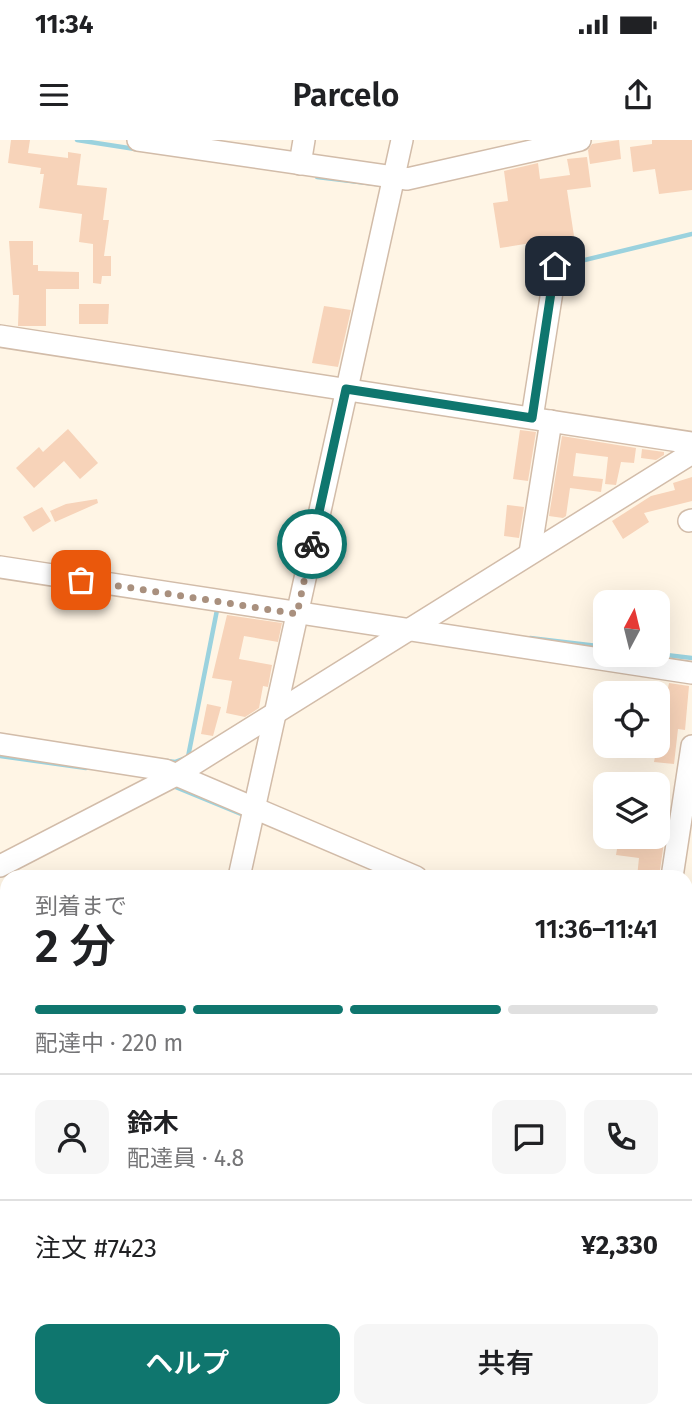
<!DOCTYPE html>
<html lang="ja">
<meta charset="utf-8">
<style>
:root{--surface:#fff;--page:#f6f6f6;--text:#202124;--muted:#757577;--line:#e0e0e0;--accent:#0f766e}
body{margin:0;font-family:"Fira Sans","Noto Sans JP",sans-serif;background:var(--page);color:var(--text);height:100vh;display:flex;flex-direction:column;font-size:26px;white-space:nowrap}
*{box-sizing:border-box;margin:0}
p{font-size:23px;color:var(--muted)}
.icon{flex:none;width:38px;height:38px;fill:none;stroke:currentColor;stroke-width:2;stroke-linecap:round;stroke-linejoin:round}
.map{position:relative;flex:1;overflow:hidden}
.side{position:absolute;left:0px;top:730px;width:693px;height:548px;display:flex;flex-direction:column;background:var(--surface);border-radius:21px 21px 0 0;box-shadow:0 7px 28px #0002}
.side>*{flex:none}
.needle{width:46px;rotate:7deg}
.buttons{position:absolute;left:593px;top:450px;display:grid;gap:14px}
.buttons a{display:grid;place-items:center;width:77px;height:77px;border-radius:14px;background:var(--surface);box-shadow:0 7px 28px #0002;font-size:35px}
.pin{position:absolute;display:grid;place-items:center;width:60px;height:60px;color:#fff;margin:-30px;border-radius:14px;box-shadow:0 4px 10px #0006}
.courier{position:absolute;display:grid;place-items:center;width:70px;height:70px;margin:-35px;border:5px solid #0f766e;border-radius:50%;background:#fff;color:#222;box-shadow:0 2px 9px #0007}
.summary em{font-style:normal;font-weight:600}
.summary div{display:flex;flex-direction:column-reverse}
.summary{display:flex;align-items:center;justify-content:space-between;height:119px;padding:0 35px}
h1{font-size:46px;font-weight:600;line-height:52px}
.bar{display:grid;grid-template-columns:repeat(4,1fr);gap:10px 7px;align-content:center;height:84px;padding:0 35px}
.bar i{height:9px;border-radius:5px;background:var(--line)}
.bar .on{background:var(--accent)}
.bar p{grid-column:span 4}
.line{display:flex;align-items:center;gap:18px;padding:0 35px;border-top:2px solid var(--line)}
.line div{flex:1}
.round{display:grid;place-items:center;flex:none;width:74px;height:74px;border-radius:14px;background:var(--page)}
.cta{display:flex;gap:14px;margin-top:auto;padding:14px 35px}
.cta a{flex:1;height:80px;border-radius:14px;background:var(--accent);color:#fff;font-size:28px;font-weight:600;line-height:80px;text-align:center}
.cta a+a{background:var(--page);color:var(--text)}
.status{display:flex;justify-content:space-between;align-items:center;height:49px;padding:0 35px;background:var(--surface);direction:ltr}
.status svg{height:19px;fill:currentColor}
header{display:flex;justify-content:space-between;align-items:center;height:91px;padding:0 35px;background:var(--surface);font-size:32px;font-weight:600}
.map>svg:first-child{display:block}
.green{fill:#d2eec1}
.lines{fill:none;stroke-linecap:round;stroke-linejoin:round}
.stream{stroke:#9bd2de;stroke-width:4.5}
.building{fill:#f7d3b9}
.minor-casing{stroke:#d2bca9;stroke-width:24}
.major-casing{stroke:#dfd7d3;stroke-width:30}
.minor{stroke:#fff;stroke-width:21}
.major{stroke:#ffdc9b;stroke-width:26}
.done{stroke:#a9907e;stroke-width:7;stroke-dasharray:0 12.6}
.route{stroke:#0f766e;stroke-width:9}
</style>
<div class="status"><b>11:34</b><svg viewBox="0 0 49 12"><path d="M0 12V9h3v3zM5 12V6h3v6zM10 12V3h3v9zM15 12V0h3v12zM26 1h20v11H26zM47 4h2v5h-2z"/></svg></div>
<header><svg class="icon" aria-label="menu" viewBox="0 0 24 24"><path d="M4 6h16M4 12h16M4 18h16"/></svg>Parcelo<svg class="icon" aria-label="share" viewBox="0 0 24 24"><path d="M12 15V3M7 8l5-5 5 5M5 13v7h14v-7"/></svg></header>
<div class="map">
<svg width="692" height="1276" viewBox="0 0 692 1276">
<rect width="100%" height="100%" fill="#fff5e5"/>
<path class="green" d="M7,927V1084L0,1083V953Z"/>
<g class="lines">
<g class="stream">
<path d="M77,0L135,9"/>
<path d="M317,37L384,45"/>
<path d="M564,125L692,94"/>
<path d="M530,498L606,507"/>
<path d="M658,514L692,518"/>
<path d="M0,616L86,628"/>
<path d="M167,621L175,622L188,617L218,465"/>
<path d="M173,646L246,676"/>
<path d="M686,1029L692,1030"/>
<path d="M82,1276L83,1270"/>
<path d="M148,1276L162,1270"/>
</g>
</g>
<g class="building">
<path d="M11,0H30L28,13L68,18V12L81,14L77,45L107,48L103,80H109L104,116H111V136H102L101,144L93,143V104L79,102L82,74L39,68L44,34H40L41,28L8,23Z"/>
<path d="M619,0L621,19L590,24L588,10L592,4Z"/>
<path d="M652,0H692V50L659,54L655,29L633,32L630,7L652,4Z"/>
<path d="M587,17L591,47L567,50L574,96L500,108L493,63L508,61L504,31L538,23L540,39L570,35L567,19Z"/>
<path d="M9,101H33V125H38V131L79,132V149H46V186H18L19,155H13Z"/>
<path d="M79,164H109L108,184H79Z"/>
<path d="M324,166L351,170L338,227L312,223Z"/>
<path d="M68,289L98,323L80,339L64,321L34,348L16,328L39,307L43,312Z"/>
<path d="M520,290L536,292L528,341L513,339Z"/>
<path d="M562,296L636,308L634,323L621,322L616,345L605,344L608,317L576,313L573,336L603,339L601,352L570,348L566,376L563,378L549,376Z"/>
<path d="M642,309L664,312V315L656,320L641,318Z"/>
<path d="M692,337V361L644,373L649,382L623,399L612,381L651,356L675,350L673,343Z"/>
<path d="M97,359L98,363L55,382L50,371L66,364Z"/>
<path d="M507,365L524,367L519,398L504,396Z"/>
<path d="M42,367L51,381L33,392L23,377Z"/>
<path d="M227,475L282,483L278,502L244,496L239,519L272,525L268,547L263,546L259,568L245,577L226,573L232,541L212,538Z"/>
<path d="M669,543L689,546L685,590L678,589L674,624L654,622Z"/>
<path d="M207,564L221,567L213,596L201,594Z"/>
<path d="M658,678L668,679L665,698L658,697Z"/>
<path d="M619,697L664,702L659,737H637L639,718L616,715Z"/>
</g>
<g class="lines">
<g class="minor-casing">
<g id="minor">
<path d="M138,0L407,39L580,0"/>
<path d="M300,24L304,0"/>
<path d="M0,196L692,303"/>
<path d="M532,278L556,126"/>
<path d="M689,381L692,380"/>
<path d="M530,413L551,281"/>
<path d="M0,427L692,533"/>
<path d="M0,604L165,630L416,737"/>
<path d="M0,726L176,635L692,313"/>
<path d="M239,737L402,0"/>
<path d="M672,737L692,606"/>
<path d="M686,785L692,786"/>
<path d="M0,884L7,886"/>
<path d="M0,933L7,908"/>
<path d="M686,1017L692,1018"/>
<path d="M686,1042L692,1043"/>
<path d="M686,1253L692,1255"/>
<path d="M170,1276L184,1270"/>
<path d="M281,1276L283,1270"/>
<path d="M436,1276V1270"/>
</g>
</g>
<g class="major-casing">
<g id="major">
<path d="M0,1224L7,1225"/>
<path d="M343,1270L388,1276"/>
</g>
</g>
<use href="#minor" class="minor"/>
<use href="#major" class="major"/>
</g>
<g class="lines">
<path class="done" d="M81,440L297,474L312,404"/>
<path class="route" d="M312,404L346,249L532,278L555,126"/>
</g>
</svg>
<div class="buttons">
<a><svg class="needle" viewBox="-14 -14 28 28"><path d="M0-13l5 13h-10z" fill="#e53935"/><path d="M0 13l5-13h-10z" fill="#757577"/></svg></a>
<a><svg class="icon" aria-label="locate" viewBox="0 0 24 24"><circle cx="12" cy="12" r="6"/><path d="M12 2v4M12 18v4M2 12h4M18 12h4"/></svg></a>
<a><svg class="icon" aria-label="layers" viewBox="0 0 24 24"><path d="M12 4l9 5-9 5-9-5zM3 14l9 5 9-5"/></svg></a>
</div>
<div class="pin" style="left:81px;top:440px;background:#ea580c"><svg class="icon" aria-label="bag" viewBox="0 0 24 24"><path d="M5 8h14l-1 12H6zM9 8a3 3 0 0 1 6 0"/></svg></div>
<div class="pin" style="left:555px;top:126px;background:#1f2937"><svg class="icon" aria-label="home" viewBox="0 0 24 24"><path d="M3 11l9-7 9 7M6 9v11h12V9"/></svg></div>
<div class="courier" style="left:312px;top:404px"><svg class="icon" aria-label="bike" viewBox="0 0 24 24"><circle cx="6" cy="16" r="4"/><circle cx="18" cy="16" r="4"/><path d="M6 16l4-8h5l3 8M10 8l3 8H6M13 5h3"/></svg></div>
<section class="side">
<div class="summary"><div><h1>2 分</h1><p>到着まで</p></div><em>11:36–11:41</em></div>
<div class="bar"><i class="on"></i><i class="on"></i><i class="on"></i><i></i><p>配達中 · 220 m</p></div>
<div class="line" style="height:126px"><a class="round"><svg class="icon" aria-label="person" viewBox="0 0 24 24"><circle cx="12" cy="8" r="4"/><path d="M4 21q1-7 8-7t8 7"/></svg></a><div><b>鈴木</b><p>配達員 · 4.8</p></div><a class="round"><svg class="icon" aria-label="chat" viewBox="0 0 24 24"><path d="M4 5h16v11H9l-5 4z"/></svg></a><a class="round"><svg class="icon" aria-label="phone" viewBox="0 0 24 24"><path d="M5 4h4l2 5-3 2q2 4 5 5l2-3 5 2v4C11 20 4 13 5 4z"/></svg></a></div>
<div class="line" style="height:91px"><div>注文 #7423</div><b>¥2,330</b></div>
<div class="cta"><a>ヘルプ</a><a>共有</a></div>
</section>
</div>
